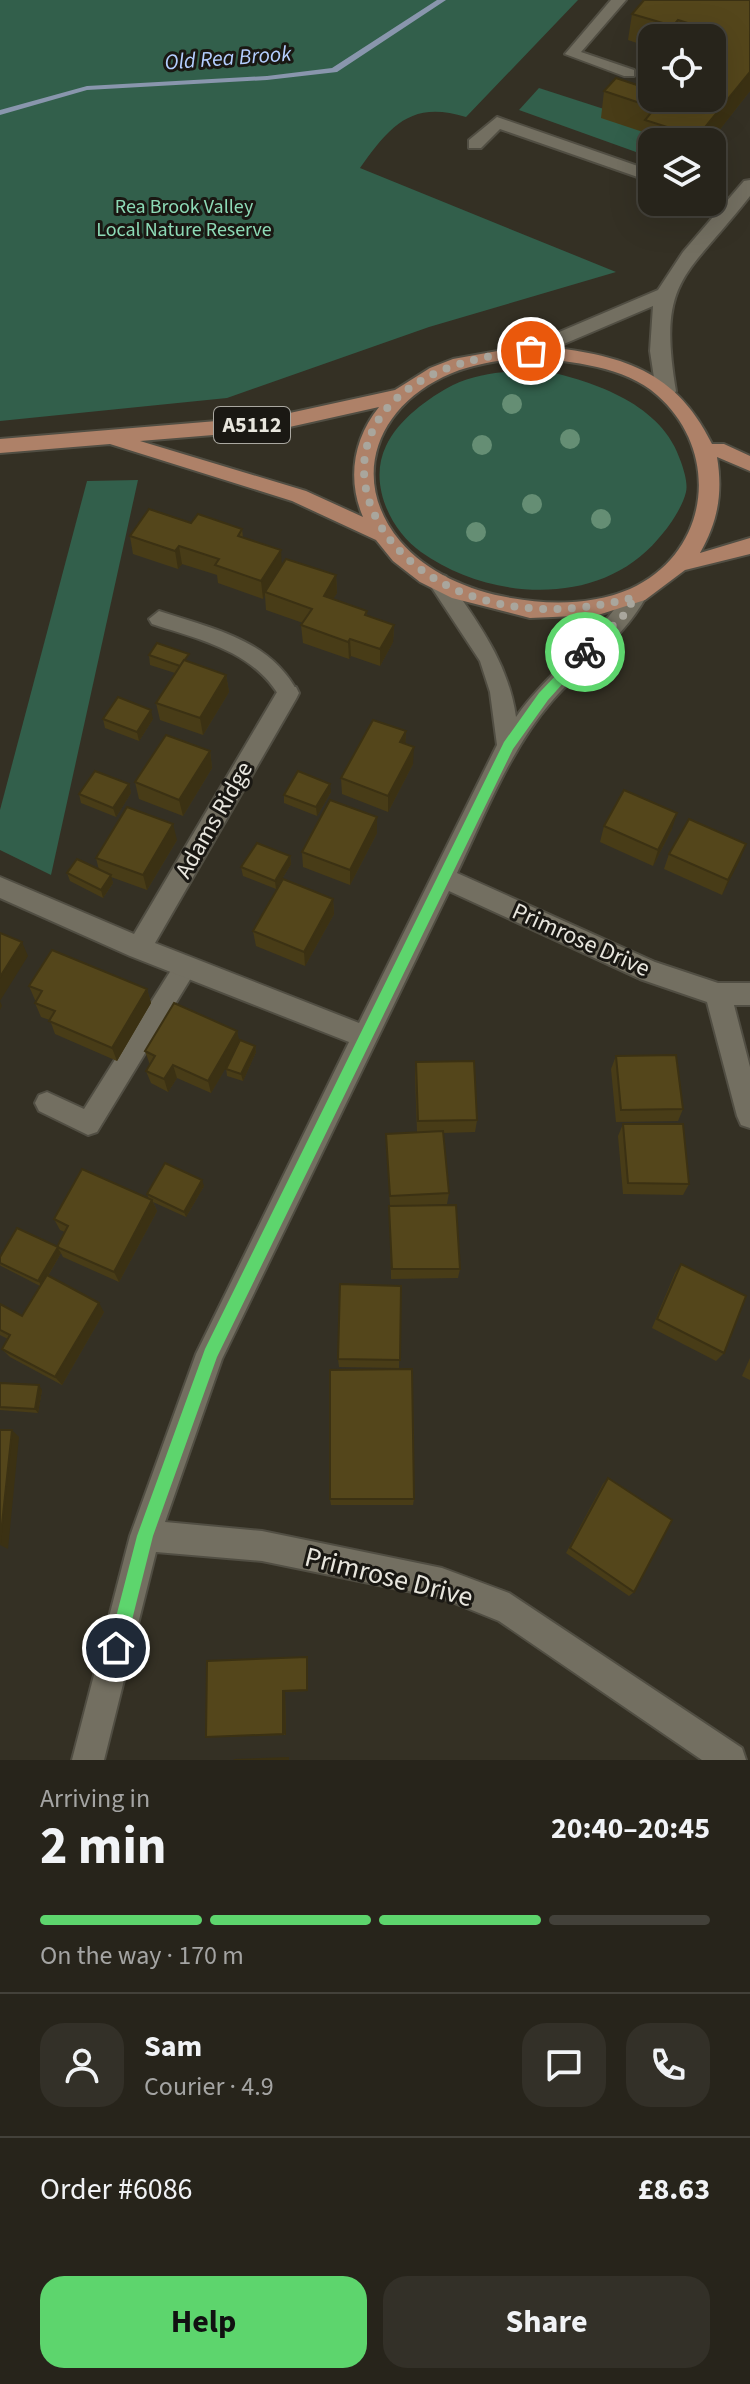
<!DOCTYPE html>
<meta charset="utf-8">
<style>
:root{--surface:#27241b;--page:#333028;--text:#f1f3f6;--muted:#a4a4a3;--line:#43413a;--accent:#5dd56d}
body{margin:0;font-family:"Source Sans 3",sans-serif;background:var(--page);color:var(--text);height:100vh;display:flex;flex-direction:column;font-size:30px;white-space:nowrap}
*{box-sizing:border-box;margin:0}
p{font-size:26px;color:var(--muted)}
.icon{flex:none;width:44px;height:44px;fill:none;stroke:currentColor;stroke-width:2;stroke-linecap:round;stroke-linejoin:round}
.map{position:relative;height:1760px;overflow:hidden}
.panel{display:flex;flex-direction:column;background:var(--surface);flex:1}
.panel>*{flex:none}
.fabs{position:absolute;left:638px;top:24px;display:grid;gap:16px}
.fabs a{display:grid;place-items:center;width:88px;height:88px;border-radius:16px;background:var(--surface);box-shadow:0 8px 32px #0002,0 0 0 2px var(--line);font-size:40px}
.pin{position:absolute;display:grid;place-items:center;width:68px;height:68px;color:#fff;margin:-34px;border:4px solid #fff;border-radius:50%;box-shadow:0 2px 8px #0007}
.courier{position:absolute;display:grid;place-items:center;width:80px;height:80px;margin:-40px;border:6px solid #5dd56d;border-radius:50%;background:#fff;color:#222;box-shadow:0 2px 10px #0007}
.headline em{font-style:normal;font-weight:700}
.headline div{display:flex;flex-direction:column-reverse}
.headline{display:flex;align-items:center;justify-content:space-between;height:136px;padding:0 40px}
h1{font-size:52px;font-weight:700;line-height:60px}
.bar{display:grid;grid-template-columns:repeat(4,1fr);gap:12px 8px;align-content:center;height:96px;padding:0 40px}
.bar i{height:10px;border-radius:6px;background:var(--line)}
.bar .selected{background:var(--accent)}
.bar p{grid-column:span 4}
.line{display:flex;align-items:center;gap:20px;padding:0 40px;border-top:2px solid var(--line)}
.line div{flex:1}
.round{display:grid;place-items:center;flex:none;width:84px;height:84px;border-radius:24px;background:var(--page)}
.button{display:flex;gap:16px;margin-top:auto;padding:16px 40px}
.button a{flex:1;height:92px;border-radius:24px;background:var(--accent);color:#111;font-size:32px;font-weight:700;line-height:92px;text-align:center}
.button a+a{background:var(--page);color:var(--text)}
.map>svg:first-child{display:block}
.green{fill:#325f4b}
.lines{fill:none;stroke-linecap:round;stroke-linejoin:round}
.stream{fill:#8996ad;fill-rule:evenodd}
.lane-casing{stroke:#514e43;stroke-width:4}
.street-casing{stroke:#514e43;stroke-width:4}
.primary-casing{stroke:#514e43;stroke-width:4}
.lane{fill:#736f61;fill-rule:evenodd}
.street{fill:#736f61;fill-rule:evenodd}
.primary{fill:#ae8168;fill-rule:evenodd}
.tree{fill:#658e74}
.wall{fill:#483c17}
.shaded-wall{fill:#3b3113}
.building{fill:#54461b;stroke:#3b3113;stroke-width:2}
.route{fill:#5dd56d}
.done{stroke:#a9a69d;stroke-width:8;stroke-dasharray:0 14.4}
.labels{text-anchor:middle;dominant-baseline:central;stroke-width:6;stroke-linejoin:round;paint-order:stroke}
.far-park-label{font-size:20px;fill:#8ddab6;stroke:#1a1813}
.far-water-label{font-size:22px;font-style:italic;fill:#b4ceff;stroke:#1a1813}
.shield{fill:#1a1813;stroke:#aaa8a1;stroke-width:2}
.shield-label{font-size:22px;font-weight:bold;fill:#e8e6de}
.street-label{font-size:24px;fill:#e8e6de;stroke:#1a1813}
.near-street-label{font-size:28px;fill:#e8e6de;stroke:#1a1813}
</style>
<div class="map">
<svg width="750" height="1760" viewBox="0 0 750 1760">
<rect width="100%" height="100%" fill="#343024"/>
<g class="green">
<path d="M0,0H578L466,117C411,100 390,126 360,168L616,272L429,327L227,398L0,421Z"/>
<path d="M539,88L607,110L650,134L636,152L519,110Z"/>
<path d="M542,370C595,382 663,404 681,462C684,471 688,483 686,492C682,508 669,527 658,539C600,608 490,601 421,552C390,530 368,483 386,446C398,420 428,398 453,385C480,372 511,371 542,370Z"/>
<path d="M138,480L51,875L0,850V810L87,481Z"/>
</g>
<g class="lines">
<path class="stream" d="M437,0H446L337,72L267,80L87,90L0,115V110L87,86L267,76L332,68Z"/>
<g class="lane-casing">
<g id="lane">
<path d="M611,0H626L581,52L634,70V76H624L565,54Z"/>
<path d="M159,611C213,629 270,639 298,693L295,699H281C254,651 201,640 152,624L149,619Z"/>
<path d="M186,956L194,959L197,966L194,973L97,1132L88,1135L39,1111L35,1103L39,1095L47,1092L84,1109L178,959Z"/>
</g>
</g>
<g class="street-casing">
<g id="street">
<path d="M497,117L652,171V182L500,129L481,148H469V140Z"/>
<path d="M750,180V196C686,278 657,278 676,391L673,396L666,398L656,391L650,351L653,306L538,355H524V347L658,290L683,252L744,181Z"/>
<path d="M439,574L446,576C477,622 508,661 516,717C548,671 598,639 627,591H643L646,597C623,639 582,666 552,701C509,751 485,815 457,873L655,962L718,983H750V1005H734L750,1067V1128L741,1125L737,1116L707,1002L640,979L449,891L222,1359L165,1522L262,1531L442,1568L509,1593L742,1748L746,1760H702L499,1621L442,1598L262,1561L156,1552L104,1760H72L130,1536L196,1354L349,1042L130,956L0,898V877L134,934L280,687H296L299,693L296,699L155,943L359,1023L497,745L490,692L480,661L428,582Z"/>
</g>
</g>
<g class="primary-casing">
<path id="primary" d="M531,345C613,354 673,364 712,444H724L750,456V471L717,457C723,493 718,521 700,553L750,538V554L685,570L645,600L598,615L530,618L452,598L420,582L393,561L376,540L292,501L110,444L0,453V439L276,416L395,390L430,368L453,359ZM531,357C571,362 625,366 657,395C722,452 710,553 630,589C593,605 549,605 511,598C470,591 427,573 400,541C350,481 375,410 443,377C470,364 501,360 531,357ZM379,407C353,439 347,480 363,517L306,491L140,441L276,430Z"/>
</g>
<use href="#lane" class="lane"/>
<use href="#street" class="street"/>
<use href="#primary" class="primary"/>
</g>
<g class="tree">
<circle cx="512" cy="404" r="10"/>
<circle cx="570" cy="439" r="10"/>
<circle cx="482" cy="445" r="10"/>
<circle cx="532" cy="504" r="10"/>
<circle cx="601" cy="519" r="10"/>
<circle cx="476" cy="532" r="10"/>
</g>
<g class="wall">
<path d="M750,0V91L710,142H652V150L641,146L643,132L601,118L604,91L646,88L712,38H652V48L628,40L632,14Z"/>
<path d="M191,523L242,529L243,538L282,566L336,575L337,593L333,599L367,611V616L394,625L393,642L380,666L351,656L349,659L303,643L301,625L303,623L266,610L265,595L263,599L218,583L217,575L182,564L178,569L133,554L130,536Z"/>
<path d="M149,655L191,662L226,675L229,692L203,735L160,720L156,703L175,673L150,665Z"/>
<path d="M103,719H153L139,741L105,728Z"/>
<path d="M406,731L405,744L413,764L388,812L342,794L341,778Z"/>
<path d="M210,751L212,768L183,816L139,799L135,782Z"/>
<path d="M129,784L131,793L116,817L81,803L79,794Z"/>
<path d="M331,792L317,816L284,803V795Z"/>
<path d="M604,826L672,829L653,866L600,842Z"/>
<path d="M377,833L350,885L303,867L302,852Z"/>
<path d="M177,840L147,890L111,877L113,883L103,898L70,881L67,873L99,870L96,858Z"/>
<path d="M746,844L722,895L664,869L669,854Z"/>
<path d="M290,856L291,864L276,889L243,876L241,867Z"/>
<path d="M333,899L334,914L305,966L256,946L253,931Z"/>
<path d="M29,986L147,989L151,1003L117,1061L55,1034L50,1020L41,1017L35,1003L37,1000H35Z"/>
<path d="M237,1031L239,1042L255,1046L256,1052L243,1081L227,1076L226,1067L211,1093L177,1078L168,1092L151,1083L146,1071L150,1065L145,1051Z"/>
<path d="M616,1056L683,1109L678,1121L616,1122L611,1069Z"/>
<path d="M416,1062L477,1120L475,1132L443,1133L449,1193L447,1204L395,1206L460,1269L458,1278L391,1279L390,1206L386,1134L417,1132L415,1075Z"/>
<path d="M623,1124L689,1184L683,1195L623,1194L618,1136Z"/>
<path d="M204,1186L186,1217L153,1202L157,1211L119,1282L63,1257L61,1253L48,1276L104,1312L62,1385L10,1357L2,1349L8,1339L0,1335V1304L22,1316L40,1286L1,1266L0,1265V1257L57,1247L65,1232L60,1230L54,1219L149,1199L147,1194Z"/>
<path d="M681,1264L724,1353L716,1361L652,1328L675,1273Z"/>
<path d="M401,1286L399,1368L339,1367L338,1359Z"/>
<path d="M750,1358V1380L742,1376Z"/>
<path d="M0,1383L42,1390L38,1413L0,1410Z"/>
<path d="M608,1478L634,1592L629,1596L566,1553L603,1484Z"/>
<path d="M330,1499H414L413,1505H331Z"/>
<path d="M307,1657L308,1659V1691L285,1692L286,1735L206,1737Z"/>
</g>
<g class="shaded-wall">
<path d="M678,20L675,38H671L673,26Z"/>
<path d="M750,72V91L710,142H687L689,134Z"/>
<path d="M179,546L182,564L178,569L175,551Z"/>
<path d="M281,550L282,568L265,592V595L263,599L261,581Z"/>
<path d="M336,575L337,593L324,613V596Z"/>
<path d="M394,625L393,642L380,666V649Z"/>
<path d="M350,639L351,656L349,659L348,642Z"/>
<path d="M226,675L229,692L203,735L200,718Z"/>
<path d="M151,710L153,719L139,741L137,732Z"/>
<path d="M406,731L405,748L400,742Z"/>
<path d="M414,747L413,764L388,812V796Z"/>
<path d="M210,751L212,768L183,816L179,800Z"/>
<path d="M129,784L131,793L116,817L113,808Z"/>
<path d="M330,784L331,792L317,816L316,807Z"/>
<path d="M677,813L672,829L653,866L658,850Z"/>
<path d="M377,817V833L350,885V870Z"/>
<path d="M173,824L177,840L147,890L143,875Z"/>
<path d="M746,844L740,860L722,895L728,880Z"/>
<path d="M290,856L291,864L276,889L275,881Z"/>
<path d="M111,875L113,883L103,898L101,890Z"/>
<path d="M333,899L334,914L305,966L304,952Z"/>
<path d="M22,942L28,956L0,1001L2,1006L0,1010V977Z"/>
<path d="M147,989L151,1003L117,1061L112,1048Z"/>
<path d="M237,1031L240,1044L211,1093L208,1081Z"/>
<path d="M255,1046L256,1052L243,1081L241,1074Z"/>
<path d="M173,1065L177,1078L168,1092L164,1079Z"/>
<path d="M202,1180L204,1186L186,1217L184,1212Z"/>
<path d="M152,1200L157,1211L119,1282L114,1272Z"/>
<path d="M57,1247L61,1253L42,1286L38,1281Z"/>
<path d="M99,1303L104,1312L62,1385L55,1377Z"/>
<path d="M39,1385L42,1390L38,1413L35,1409Z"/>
<path d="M12,1430L19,1437L8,1549L0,1545Z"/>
<path d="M307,1657L308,1659V1691L307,1690Z"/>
<path d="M283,1691L285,1692L286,1735L283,1734Z"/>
</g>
<g class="building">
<path d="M644,0H750V72L702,131L689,134L645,120L655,108L604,91L616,78L646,88L652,80V98H712V38H687L697,26L678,20L673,26L632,14Z"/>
<path d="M149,509L191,523L198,514L242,529L238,536L281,550L261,581L215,565L219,559L179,546L175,551L130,536Z"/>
<path d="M286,559L336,575L324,596L367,611L365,615L394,625L380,649L350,639L348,642L301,625L312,609L265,592Z"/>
<path d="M157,643L189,654L180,666L149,655Z"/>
<path d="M184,660L226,675L200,718L156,703Z"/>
<path d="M118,697L151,710L137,732L103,719Z"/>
<path d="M373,720L406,731L400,742L414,747L388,796L341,778Z"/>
<path d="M166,735L210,751L179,800L135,782Z"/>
<path d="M95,771L129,784L113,808L79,794Z"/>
<path d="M298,771L330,784L316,807L284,795Z"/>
<path d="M624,790L677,813L658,850L604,826Z"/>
<path d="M330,800L377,817L350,870L302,852Z"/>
<path d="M127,807L173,824L143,875L96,858Z"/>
<path d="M689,819L746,844L728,880L669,854Z"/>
<path d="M257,843L290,856L275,881L241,867Z"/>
<path d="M77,859L111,875L101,890L67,873Z"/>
<path d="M283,879L333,899L304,952L253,931Z"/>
<path d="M0,933L22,942L0,977Z"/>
<path d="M52,950L147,989L112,1048L49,1021L55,1011L35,1003L42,991L29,986Z"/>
<path d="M174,1003L237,1031L208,1081L173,1065L164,1079L146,1071L155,1056L145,1051Z"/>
<path d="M240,1040L255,1046L241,1074L226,1069Z"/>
<path d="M676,1055L683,1109L621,1110L616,1056Z"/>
<path d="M474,1061L477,1120L418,1121L416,1062Z"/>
<path d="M623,1124H683L689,1184L628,1183Z"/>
<path d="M443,1131L449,1193L390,1196L386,1134Z"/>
<path d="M165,1163L202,1180L184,1212L147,1194Z"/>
<path d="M82,1169L152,1200L114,1272L57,1247L68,1226L54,1219Z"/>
<path d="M456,1205L460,1269H392L389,1206Z"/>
<path d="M17,1228L58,1247L38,1281L0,1263V1257Z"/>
<path d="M681,1264L746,1296L724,1353L657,1319Z"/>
<path d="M47,1275L99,1303L55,1377L2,1349L10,1335L0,1330V1304L22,1316Z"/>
<path d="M340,1284L401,1286L400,1360L338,1359Z"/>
<path d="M412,1369L414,1499H330V1370Z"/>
<path d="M0,1383L39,1385L35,1409L0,1407Z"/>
<path d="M0,1430H12L0,1543Z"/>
<path d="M608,1478L672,1520L634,1592L570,1548Z"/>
<path d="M307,1657V1690L283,1691V1734L206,1737L207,1661Z"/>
<path d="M288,1758V1760H234Z"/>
</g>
<path class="route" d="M581,649L591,652L548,700L513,749L217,1357L153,1536L125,1648L116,1656L110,1654L108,1648L137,1536L205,1349L504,742L539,693Z"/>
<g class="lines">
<path class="done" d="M531,351C239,373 366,672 635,597L624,615L585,652"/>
</g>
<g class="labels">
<g class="far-park-label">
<text x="184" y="207">Rea Brook Valley<tspan x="184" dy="23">Local Nature Reserve</tspan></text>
</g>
<g class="far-water-label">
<text transform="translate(228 58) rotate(-4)">Old Rea Brook</text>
</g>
<rect class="shield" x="214" y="407" width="76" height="36" rx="6"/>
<g class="shield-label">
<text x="252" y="425">A5112</text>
</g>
<g class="street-label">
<text transform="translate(214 820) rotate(-60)">Adams Ridge</text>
<text transform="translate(581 940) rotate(24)">Primrose Drive</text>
</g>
<g class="near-street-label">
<text transform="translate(389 1577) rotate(14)">Primrose Drive</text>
</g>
</g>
</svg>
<div class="fabs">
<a><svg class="icon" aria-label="locate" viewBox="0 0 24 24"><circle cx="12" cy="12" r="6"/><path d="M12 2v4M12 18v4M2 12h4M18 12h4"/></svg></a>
<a><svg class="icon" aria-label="layers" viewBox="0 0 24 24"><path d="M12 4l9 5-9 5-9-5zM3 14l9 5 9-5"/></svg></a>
</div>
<div class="pin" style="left:531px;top:351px;background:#ea580c"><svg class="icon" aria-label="bag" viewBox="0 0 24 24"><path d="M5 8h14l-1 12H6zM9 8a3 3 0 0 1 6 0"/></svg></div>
<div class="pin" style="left:116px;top:1648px;background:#1f2937"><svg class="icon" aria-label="home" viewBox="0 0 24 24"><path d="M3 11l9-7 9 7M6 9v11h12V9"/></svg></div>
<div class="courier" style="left:585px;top:652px"><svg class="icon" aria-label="bike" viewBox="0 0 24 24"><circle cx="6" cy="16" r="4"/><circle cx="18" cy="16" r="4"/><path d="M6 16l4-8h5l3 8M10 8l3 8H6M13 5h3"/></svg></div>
</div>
<section class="panel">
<div class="headline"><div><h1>2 min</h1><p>Arriving in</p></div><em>20:40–20:45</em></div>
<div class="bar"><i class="selected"></i><i class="selected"></i><i class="selected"></i><i></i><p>On the way · 170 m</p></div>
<div class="line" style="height:144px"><a class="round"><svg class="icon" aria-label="person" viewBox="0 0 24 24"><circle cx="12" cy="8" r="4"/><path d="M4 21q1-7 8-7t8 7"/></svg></a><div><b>Sam</b><p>Courier · 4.9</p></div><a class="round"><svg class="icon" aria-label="chat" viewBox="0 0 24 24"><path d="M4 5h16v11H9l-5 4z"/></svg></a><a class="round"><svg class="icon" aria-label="phone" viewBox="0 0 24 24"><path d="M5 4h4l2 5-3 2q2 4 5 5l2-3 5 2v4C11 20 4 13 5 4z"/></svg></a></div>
<div class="line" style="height:104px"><div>Order #6086</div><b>£8.63</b></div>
<div class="button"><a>Help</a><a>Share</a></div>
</section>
